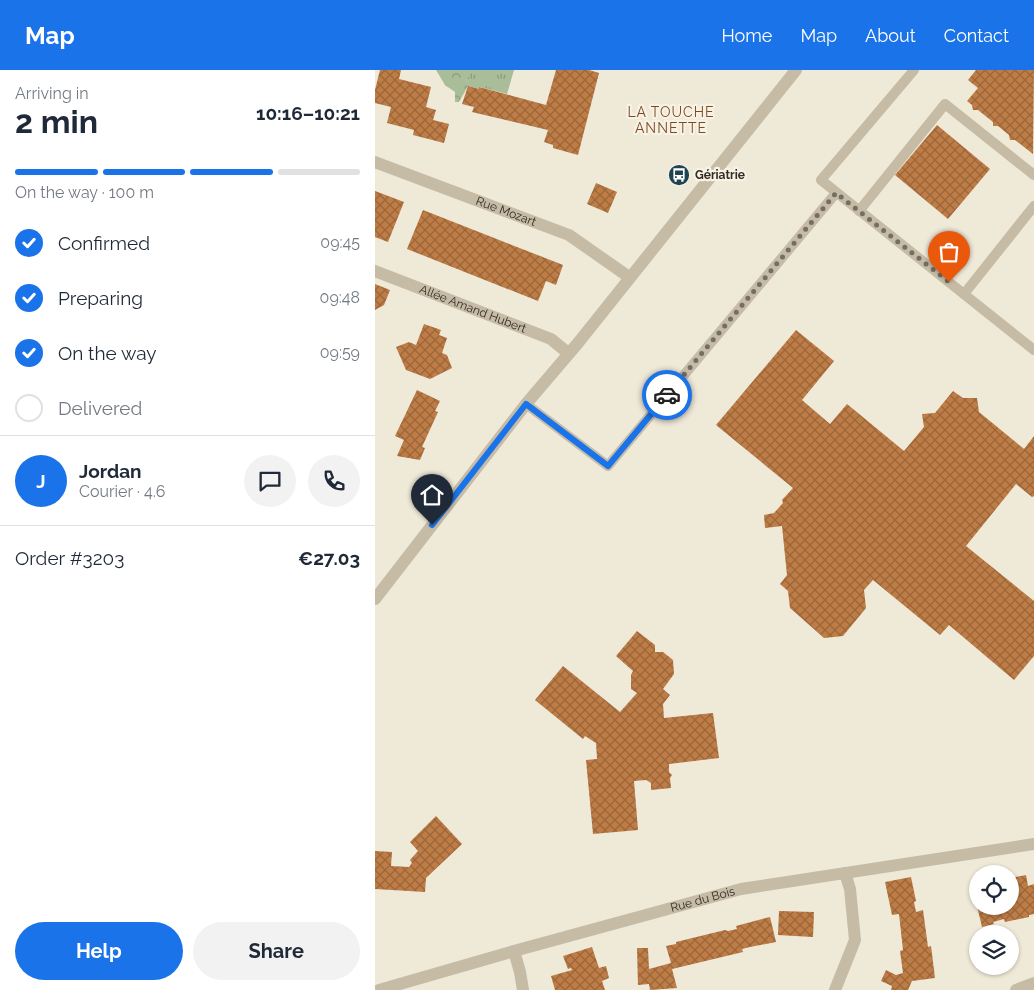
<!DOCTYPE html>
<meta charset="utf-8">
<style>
:root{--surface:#fff;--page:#f2f2f3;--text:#1f2937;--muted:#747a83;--line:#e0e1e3;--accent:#1a73e8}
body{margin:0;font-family:Raleway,sans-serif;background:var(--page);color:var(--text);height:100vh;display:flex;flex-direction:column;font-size:19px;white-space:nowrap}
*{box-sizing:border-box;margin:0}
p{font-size:16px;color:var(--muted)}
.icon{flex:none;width:28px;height:28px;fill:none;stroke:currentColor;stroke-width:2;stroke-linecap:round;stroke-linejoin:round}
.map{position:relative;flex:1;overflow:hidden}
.details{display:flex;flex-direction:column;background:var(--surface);width:375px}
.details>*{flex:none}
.controls{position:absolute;left:594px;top:795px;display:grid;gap:10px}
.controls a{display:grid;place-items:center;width:50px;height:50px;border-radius:50%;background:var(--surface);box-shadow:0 1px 4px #0004;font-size:25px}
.pin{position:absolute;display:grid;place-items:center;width:42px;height:42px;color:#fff;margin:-51px -21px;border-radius:50% 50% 50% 0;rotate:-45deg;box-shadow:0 0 5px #0007}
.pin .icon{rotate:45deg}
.courier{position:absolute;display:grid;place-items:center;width:50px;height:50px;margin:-25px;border:4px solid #1a73e8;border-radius:50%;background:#fff;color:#222;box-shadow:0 1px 6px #0007}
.summary em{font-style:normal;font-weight:700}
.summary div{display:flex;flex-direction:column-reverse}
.summary{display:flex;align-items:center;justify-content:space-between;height:85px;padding:0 15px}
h1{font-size:32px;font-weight:700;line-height:38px}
.bar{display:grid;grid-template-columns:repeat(4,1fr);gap:8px 5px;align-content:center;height:60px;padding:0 15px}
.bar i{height:6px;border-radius:4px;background:var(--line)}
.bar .selected{background:var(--accent)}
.bar p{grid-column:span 4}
.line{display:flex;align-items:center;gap:12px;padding:0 15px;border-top:1px solid var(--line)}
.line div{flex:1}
.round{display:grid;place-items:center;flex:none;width:52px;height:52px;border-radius:26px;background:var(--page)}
ol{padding:0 15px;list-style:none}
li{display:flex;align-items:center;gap:15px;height:55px}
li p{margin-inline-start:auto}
li .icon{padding:5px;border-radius:50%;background:var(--accent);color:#fff;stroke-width:4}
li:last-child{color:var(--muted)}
li i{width:28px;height:28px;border:2px solid var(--line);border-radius:50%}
.primary-button{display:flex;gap:10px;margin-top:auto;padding:10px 15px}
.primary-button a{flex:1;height:58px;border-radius:30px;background:var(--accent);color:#fff;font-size:20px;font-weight:700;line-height:58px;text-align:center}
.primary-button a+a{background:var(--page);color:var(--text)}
header{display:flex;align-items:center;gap:30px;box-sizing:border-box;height:70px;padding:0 25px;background:var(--accent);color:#fff}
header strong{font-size:24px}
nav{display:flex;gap:28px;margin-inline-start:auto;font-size:18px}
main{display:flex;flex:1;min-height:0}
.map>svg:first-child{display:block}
.grass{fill:url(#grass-tufts)}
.forest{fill:url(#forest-crowns)}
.building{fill:url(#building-cross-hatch)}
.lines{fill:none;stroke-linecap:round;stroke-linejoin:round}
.service{stroke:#c6bba5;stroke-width:10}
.minor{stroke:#c6bba5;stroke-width:12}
.tertiary{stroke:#c6bba5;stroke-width:12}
.done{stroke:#746e64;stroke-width:5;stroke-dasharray:0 9}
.route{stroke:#1a73e8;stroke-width:6}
.labels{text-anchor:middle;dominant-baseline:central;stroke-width:4.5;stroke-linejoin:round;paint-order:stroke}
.poi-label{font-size:12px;font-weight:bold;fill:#322c26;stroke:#f7f2e3;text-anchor:start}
.street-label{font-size:12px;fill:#322c26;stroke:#f7f2e3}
.neighbourhood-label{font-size:14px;letter-spacing:1px;fill:#7c4b24;stroke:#f7f2e3}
</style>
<header>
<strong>Map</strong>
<nav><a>Home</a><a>Map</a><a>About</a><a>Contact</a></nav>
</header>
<main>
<section class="details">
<div class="summary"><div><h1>2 min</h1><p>Arriving in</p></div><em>10:16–10:21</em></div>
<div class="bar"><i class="selected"></i><i class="selected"></i><i class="selected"></i><i></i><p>On the way · 100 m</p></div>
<ol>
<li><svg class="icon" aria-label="check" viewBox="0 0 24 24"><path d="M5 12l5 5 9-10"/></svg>Confirmed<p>09:45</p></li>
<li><svg class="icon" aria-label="check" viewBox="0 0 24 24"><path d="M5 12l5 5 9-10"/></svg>Preparing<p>09:48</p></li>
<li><svg class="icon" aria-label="check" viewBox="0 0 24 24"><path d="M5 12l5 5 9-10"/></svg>On the way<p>09:59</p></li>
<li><i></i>Delivered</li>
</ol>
<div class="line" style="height:90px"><b class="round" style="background:var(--accent);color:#fff">J</b><div><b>Jordan</b><p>Courier · 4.6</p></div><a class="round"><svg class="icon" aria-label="chat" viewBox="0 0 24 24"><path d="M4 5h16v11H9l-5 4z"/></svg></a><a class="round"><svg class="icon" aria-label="phone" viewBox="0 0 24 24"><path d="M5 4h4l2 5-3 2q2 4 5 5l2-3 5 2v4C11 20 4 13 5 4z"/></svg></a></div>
<div class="line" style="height:65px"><div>Order #3203</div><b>€27.03</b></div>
<div class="primary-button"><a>Help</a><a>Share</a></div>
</section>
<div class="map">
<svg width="659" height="920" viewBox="0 0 659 920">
<defs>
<pattern id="grass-tufts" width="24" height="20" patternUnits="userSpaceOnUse" patternTransform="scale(1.25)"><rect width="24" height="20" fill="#a9bd99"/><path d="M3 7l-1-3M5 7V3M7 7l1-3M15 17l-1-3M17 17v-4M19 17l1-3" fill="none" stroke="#8a9a7d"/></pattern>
<pattern id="forest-crowns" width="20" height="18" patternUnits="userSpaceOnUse" patternTransform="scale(1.25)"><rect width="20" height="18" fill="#a9bd99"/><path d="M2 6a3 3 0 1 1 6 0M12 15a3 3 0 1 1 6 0" fill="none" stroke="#8a9a7d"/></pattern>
<pattern id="building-cross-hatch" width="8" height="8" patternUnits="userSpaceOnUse" patternTransform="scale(1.25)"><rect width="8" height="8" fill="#be7c46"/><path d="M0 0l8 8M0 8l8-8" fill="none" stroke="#9b663a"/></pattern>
</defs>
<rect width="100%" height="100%" fill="#efe9d8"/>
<path class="grass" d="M95,0H139L132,24L105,17L104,19L93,16L91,11Z"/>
<path class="forest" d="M61,0H95V5L91,11L93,16L84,32H80V22L70,15Z"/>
<g class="building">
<path d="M5,0H26L24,9L56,17L51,37L61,40L58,50L74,54L69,73L38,65L39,60L12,53L16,37L0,33V20Z"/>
<path d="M181,0H214L224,3L203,85L178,78V75L169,72L173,60L97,42L99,37L87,34L93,16L104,19V17L171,35Z"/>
<path d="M601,0H659L658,84L640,70H635L634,65L623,56H618V52L603,40H598L597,35L592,31L603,18L593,10Z"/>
<path d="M562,55L615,99L573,149L520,105Z"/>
<path d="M221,113L242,122L233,143L212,134Z"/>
<path d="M0,121L29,132L13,172L0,167Z"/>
<path d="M48,140L188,195L181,215L171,211L163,231L32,179Z"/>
<path d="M0,214L15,220L9,235L0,240Z"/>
<path d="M49,254L66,260L64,265L72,268L67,283L72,285L77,298L55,309L31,300L21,277L34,272L41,275Z"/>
<path d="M421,260L459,291L427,330L455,354L472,334L529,381L549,357L547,344L560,343L578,321L588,328H602L604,342L649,379L659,366V426L657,427L641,414L591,476L659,531V586L639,610L574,555L565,565L498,510L489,520L491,538L468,566L449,568L415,538L413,521L405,514L412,505L407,456L390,458L389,445L399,443L408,433L407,430L418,418L341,355Z"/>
<path d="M42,320L65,331L60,341L63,342L47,377L50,378L45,390L22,386L29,370L20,366Z"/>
<path d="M262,561L280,575V582H288L298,590L299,604L288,619L295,625L288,634L289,648L338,643L344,688L294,694V702L297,705L295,708L296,718L276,720V713L271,710L259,711L263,760L218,764L211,690L222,689L221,673L210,666L208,669L160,630L188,596L245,642L262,623L256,619V605L258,601L241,586Z"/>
<path d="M61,746L87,774L51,808L50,822L0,819V781L17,782L16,796L34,797L37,793L35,790L43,781L35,772Z"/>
<path d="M651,805L653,816L659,814V844L654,845V847L630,852L629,849L618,852L619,854L607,857L602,836H635V808Z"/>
<path d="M536,807L541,831L539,832L541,842L548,840L553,877L556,876L560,908L537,911L533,920H516L517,916L506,911L511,900L521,905L528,903L525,881L528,880L524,844L517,845L510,812Z"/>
<path d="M404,841L439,842L438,867L403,865Z"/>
<path d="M395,847L401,872L375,877L367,879L368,882L297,899L302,918L275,920L274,914L263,915L262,878H273L274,899L296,893L291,876L301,874V872L350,860L353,861L362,859L361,856Z"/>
<path d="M217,877L224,898L231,896L234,908L227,911L230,920H180L176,906L197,900L196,898L193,899L188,886Z"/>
</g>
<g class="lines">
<g class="service">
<path d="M539,0L446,110L659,280"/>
<path d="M484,141L570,34L659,105"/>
<path d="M589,224L659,136"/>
<path d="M151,334L233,396L461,123"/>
</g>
<g class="minor">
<path id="s1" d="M0,92L194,165L254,207"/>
<path id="s2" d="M0,201L176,269L193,283"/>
<path d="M139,881L145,902L148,920"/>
<path d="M460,920L480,870L475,819L470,803"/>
<path d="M641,920L659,913"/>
</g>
<g class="tertiary">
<path d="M0,529L151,334L203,273L421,0"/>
<path id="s3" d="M4,920L139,881L366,819L659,774"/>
</g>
</g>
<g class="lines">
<path class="done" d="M292,325L461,123L574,212"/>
<path class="route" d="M57,455L151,334L233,396L292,325"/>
</g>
<defs>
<g id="bus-disc" transform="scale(1.125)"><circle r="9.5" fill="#1e4351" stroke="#f7f2e3"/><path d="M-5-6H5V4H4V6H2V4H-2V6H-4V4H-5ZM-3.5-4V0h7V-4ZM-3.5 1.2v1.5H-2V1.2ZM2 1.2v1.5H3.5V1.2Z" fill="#fff"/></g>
</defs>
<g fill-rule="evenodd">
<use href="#bus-disc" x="304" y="105"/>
</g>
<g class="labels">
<g class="poi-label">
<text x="320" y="105">Gériatrie</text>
</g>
<g class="street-label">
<text stroke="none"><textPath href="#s1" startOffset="140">Rue Mozart</textPath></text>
<text stroke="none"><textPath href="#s2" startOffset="105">Allée Amand Hubert</textPath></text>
<text stroke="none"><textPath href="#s3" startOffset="336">Rue du Bois</textPath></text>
</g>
<g class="neighbourhood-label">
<text x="296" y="42">LA TOUCHE<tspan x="296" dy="16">ANNETTE</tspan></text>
</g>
</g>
</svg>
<div class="controls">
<a><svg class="icon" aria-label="locate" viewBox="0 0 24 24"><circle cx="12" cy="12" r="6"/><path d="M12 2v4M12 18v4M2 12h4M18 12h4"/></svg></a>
<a><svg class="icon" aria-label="layers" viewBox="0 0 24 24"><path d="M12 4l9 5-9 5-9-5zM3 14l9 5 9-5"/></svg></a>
</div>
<div class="pin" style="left:574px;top:212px;background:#ea580c"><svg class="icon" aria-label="bag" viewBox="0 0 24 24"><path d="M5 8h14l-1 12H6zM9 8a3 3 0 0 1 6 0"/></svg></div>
<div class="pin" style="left:57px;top:455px;background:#1f2937"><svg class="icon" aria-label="home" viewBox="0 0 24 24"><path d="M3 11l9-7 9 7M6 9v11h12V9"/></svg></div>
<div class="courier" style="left:292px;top:325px"><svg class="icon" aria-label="car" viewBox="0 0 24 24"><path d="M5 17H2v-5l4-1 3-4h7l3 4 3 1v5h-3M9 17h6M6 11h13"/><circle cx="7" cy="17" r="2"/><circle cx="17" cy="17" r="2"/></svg></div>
</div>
</main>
